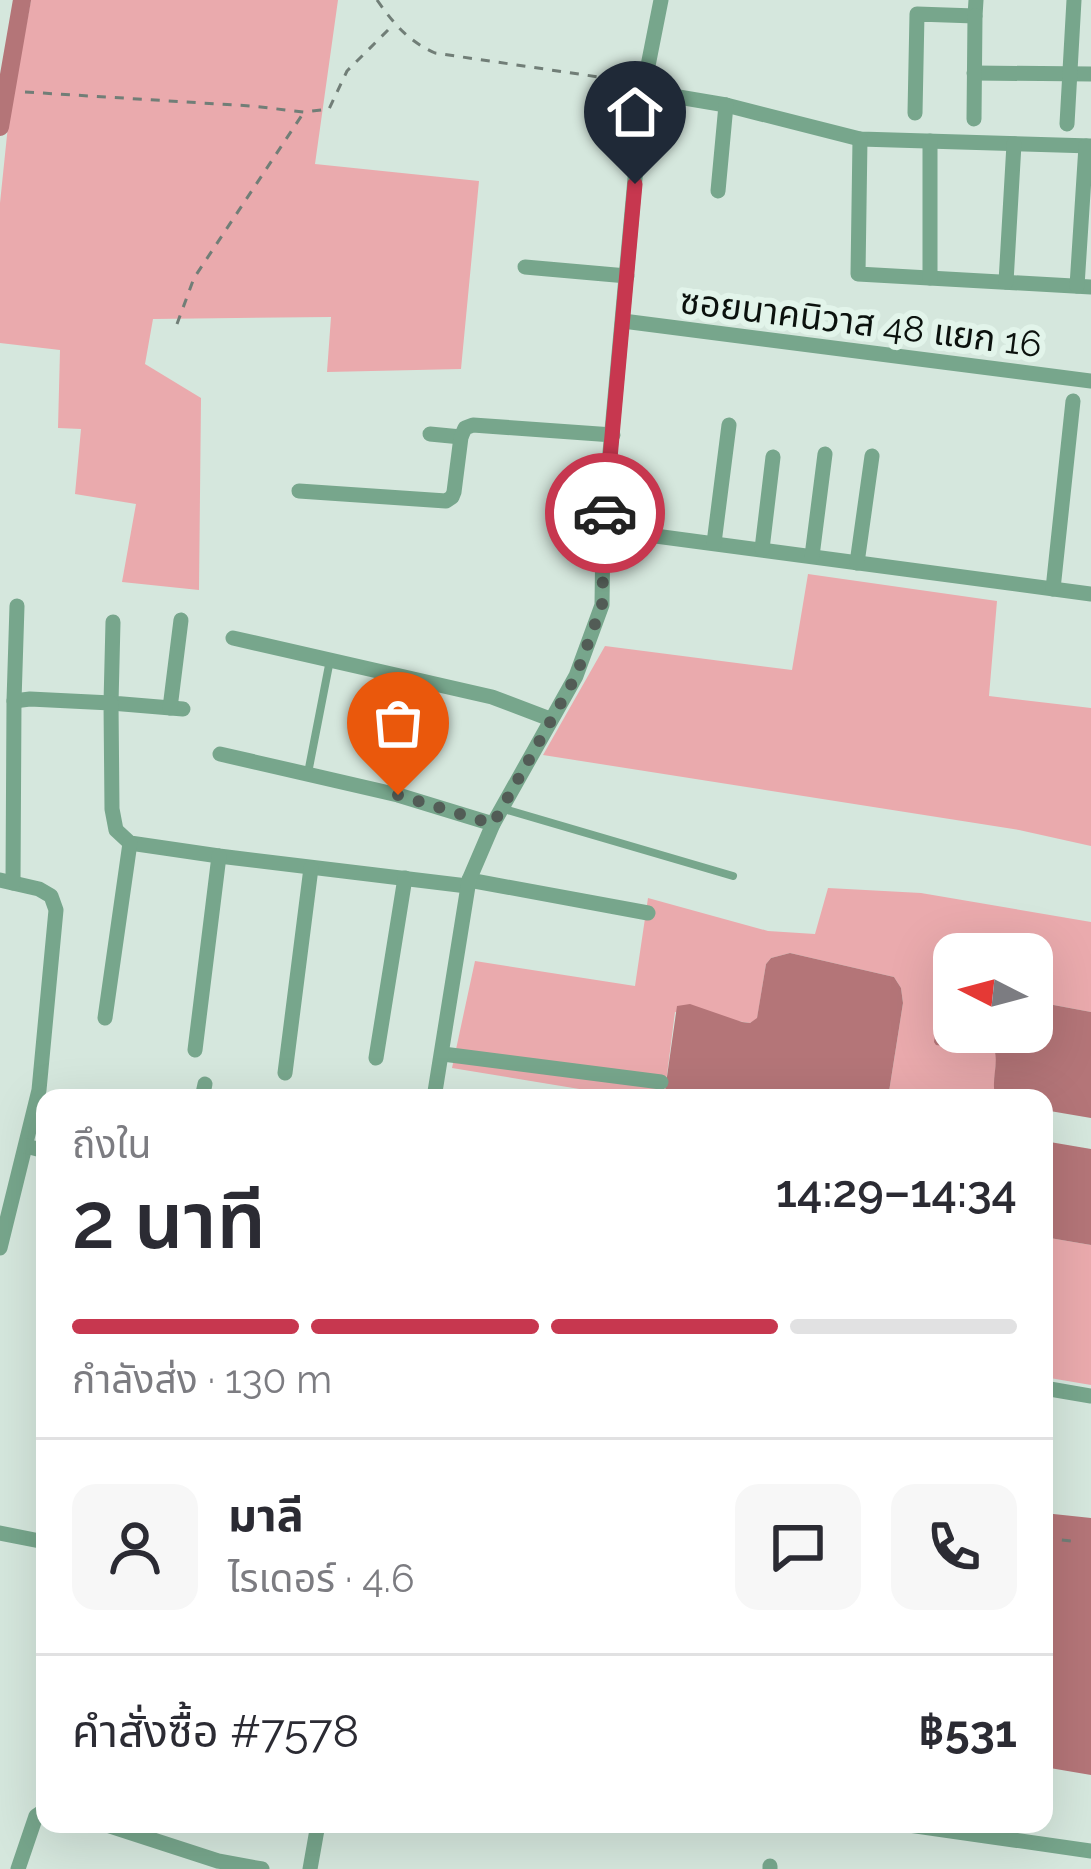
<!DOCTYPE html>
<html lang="th">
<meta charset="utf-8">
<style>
:root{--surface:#fff;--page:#f7f7f7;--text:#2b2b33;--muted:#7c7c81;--line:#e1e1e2;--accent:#c7374f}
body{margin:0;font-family:Raleway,"Noto Sans Thai",sans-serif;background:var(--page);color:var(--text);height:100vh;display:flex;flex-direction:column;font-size:45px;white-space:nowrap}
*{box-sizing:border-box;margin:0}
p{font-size:39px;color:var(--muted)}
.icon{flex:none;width:66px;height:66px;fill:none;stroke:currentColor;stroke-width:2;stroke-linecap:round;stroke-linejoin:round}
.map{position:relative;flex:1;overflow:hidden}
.sheet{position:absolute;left:36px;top:1089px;width:1017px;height:744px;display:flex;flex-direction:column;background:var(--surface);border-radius:24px;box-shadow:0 12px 48px #0002}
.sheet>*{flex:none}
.needle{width:78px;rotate:276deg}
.buttons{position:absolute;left:933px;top:933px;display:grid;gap:24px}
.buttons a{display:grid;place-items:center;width:120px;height:120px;border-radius:24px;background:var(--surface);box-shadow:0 12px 48px #0002;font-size:60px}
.pin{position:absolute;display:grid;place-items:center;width:102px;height:102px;color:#fff;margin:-123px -51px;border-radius:50% 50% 50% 0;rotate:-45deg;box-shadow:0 0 12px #0007}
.pin .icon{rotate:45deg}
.courier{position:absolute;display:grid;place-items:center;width:120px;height:120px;margin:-60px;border:9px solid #c7374f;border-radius:50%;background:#fff;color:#222;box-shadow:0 3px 15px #0007}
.head em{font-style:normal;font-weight:600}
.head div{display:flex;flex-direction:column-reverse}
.head{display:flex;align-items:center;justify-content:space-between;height:204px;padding:0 36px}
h1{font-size:78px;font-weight:600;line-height:90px}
.bar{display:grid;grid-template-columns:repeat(4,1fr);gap:18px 12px;align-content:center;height:144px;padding:0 36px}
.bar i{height:15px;border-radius:9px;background:var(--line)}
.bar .active{background:var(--accent)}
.bar p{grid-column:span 4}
.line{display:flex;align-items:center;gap:30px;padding:0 36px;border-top:3px solid var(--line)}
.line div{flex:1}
.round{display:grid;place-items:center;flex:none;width:126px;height:126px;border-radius:24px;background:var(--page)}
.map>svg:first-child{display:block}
.green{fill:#eaaaad}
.water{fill:#b47578}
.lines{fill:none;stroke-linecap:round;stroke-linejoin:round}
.canal{stroke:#b47578;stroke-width:18}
.path{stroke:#717e77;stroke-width:3;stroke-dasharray:9 9;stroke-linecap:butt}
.lane{stroke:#77a68c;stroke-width:8}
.street{stroke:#77a68c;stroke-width:15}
.done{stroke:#525c56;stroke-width:12;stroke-dasharray:0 21.6}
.route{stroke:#c7374f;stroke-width:15}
.labels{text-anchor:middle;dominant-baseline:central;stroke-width:12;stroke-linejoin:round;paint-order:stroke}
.street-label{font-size:36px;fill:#0b110d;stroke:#e2f4ea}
</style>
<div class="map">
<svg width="1091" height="1869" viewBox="0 0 1091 1869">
<rect width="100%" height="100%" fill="#d5e7dd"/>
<g class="green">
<path d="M31,0H338L315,164L479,181L461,369L327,372L331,317L153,319L145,364L201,398L199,590L122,582L136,504L75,494L81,429L58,428L60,350L0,343V203L9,116Z"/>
<path d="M808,574L997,601L989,696L1091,708V846L1019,830L543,755L605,646L792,670Z"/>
<path d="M828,888L921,893L1091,922V1012L1032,1001V954H954V989L947,991L953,1038L958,1035L991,1041C1003,1059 989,1078 997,1098H888L903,1003L901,988L894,977L790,953L771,958L766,964L757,1019L750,1023L675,1012L664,1098H634L452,1068L475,961L635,986L648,898L768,931L815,934Z"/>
<path d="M1044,1237L1091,1245V1385L1044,1377Z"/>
</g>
<g class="water">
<path d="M790,953L894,977L901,988L903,1003L888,1098H664L677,1006L690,1004L742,1022L750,1023L757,1018L766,964L771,958Z"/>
<path d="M954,989V1032H1032V1001L1091,1012V1118L1044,1110V1098H996C989,1078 1003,1059 990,1041L958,1035L953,1038L950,1047L936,1045L934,1042L941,996Z"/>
<path d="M1044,1141L1091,1149V1245L1044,1237Z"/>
<path d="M1044,1513L1091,1518V1775L1044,1767Z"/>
</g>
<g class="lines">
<path class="canal" d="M0,127L22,0"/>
<g class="path">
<path d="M377,0C394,24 408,41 435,53L626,81"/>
<path d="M25,92L251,106L304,112L329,109L347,71L394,24"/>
<path d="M177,324L194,278L302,115"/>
<path d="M1044,1538L1071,1541"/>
</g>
<g class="lane">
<path d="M308,773L330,660"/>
<path d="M504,809L733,876"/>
</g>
<g class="street">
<path d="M974,73L1091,74"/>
<path d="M643,91L726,105L860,139L1091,146"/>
<path d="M915,113L917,14L975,16L976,0"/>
<path d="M974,119L975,16"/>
<path d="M1067,124L1074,0"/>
<path d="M860,139L858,274L1091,287"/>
<path d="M930,141V278"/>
<path d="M718,191L726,105"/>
<path d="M525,267L627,276"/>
<path d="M1006,282L1014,144"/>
<path d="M1077,286L1086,146"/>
<path d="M623,321L1091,381"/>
<path d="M430,434L461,437"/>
<path d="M299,491L446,501L452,497L454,492L461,437L465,428L473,425L613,435"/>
<path d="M603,529L1091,594"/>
<path d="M714,543L729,425"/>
<path d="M762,549L773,457"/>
<path d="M812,556L825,454"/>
<path d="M857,563L872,456"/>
<path d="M1053,589L1073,401"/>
<path d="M113,622L111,703L183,709"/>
<path d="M233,638L492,697L550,719"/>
<path d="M14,701L30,699L111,703L112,809L116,830L130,843L219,856L467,886"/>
<path d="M170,708L181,620"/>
<path d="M220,754L398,795L493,824"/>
<path d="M0,880L39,889L51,896L56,910L39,1090L0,1248"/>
<path d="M469,880L648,913"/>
<path d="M13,883L14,701L17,606"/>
<path d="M105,1018L130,843"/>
<path d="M195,1050L219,856"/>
<path d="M443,1054L661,1082"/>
<path d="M376,1058L405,878"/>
<path d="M285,1073L311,868"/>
<path d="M202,1098L205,1084"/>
<path d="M434,1098L469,880L493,824L576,676L602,605L603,529L643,91L661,0"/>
<path d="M26,1146L45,1151"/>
<path d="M1044,1388L1091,1396"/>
<path d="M0,1533L45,1542"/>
<path d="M104,1824L218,1861L262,1869"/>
<path d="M706,1824L712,1825"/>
<path d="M902,1824L1091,1851"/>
<path d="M18,1869L36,1816L45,1810"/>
<path d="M310,1869L318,1824"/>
<path d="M770,1869V1866"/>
</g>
</g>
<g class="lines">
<path class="done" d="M398,795L493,824L576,676L602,605L605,513"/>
<path class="route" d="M605,513L635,184"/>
</g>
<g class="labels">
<g class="street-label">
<text transform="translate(861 322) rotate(7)">ซอยนาคนิวาส 48 แยก 16</text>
</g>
</g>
</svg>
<div class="buttons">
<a><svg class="needle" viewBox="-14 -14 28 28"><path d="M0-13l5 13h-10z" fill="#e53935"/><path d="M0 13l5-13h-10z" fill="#7c7c81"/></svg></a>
</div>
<div class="pin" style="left:398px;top:795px;background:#ea580c"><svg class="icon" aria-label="bag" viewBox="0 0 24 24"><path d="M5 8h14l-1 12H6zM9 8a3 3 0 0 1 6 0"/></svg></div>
<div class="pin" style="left:635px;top:184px;background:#1f2937"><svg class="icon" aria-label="home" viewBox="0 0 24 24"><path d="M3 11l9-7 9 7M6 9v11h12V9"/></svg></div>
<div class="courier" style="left:605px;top:513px"><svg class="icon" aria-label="car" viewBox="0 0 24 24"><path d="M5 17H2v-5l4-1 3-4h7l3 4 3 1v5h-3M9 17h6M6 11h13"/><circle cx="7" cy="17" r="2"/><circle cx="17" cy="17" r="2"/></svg></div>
<section class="sheet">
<div class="head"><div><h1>2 นาที</h1><p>ถึงใน</p></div><em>14:29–14:34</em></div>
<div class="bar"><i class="active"></i><i class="active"></i><i class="active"></i><i></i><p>กำลังส่ง · 130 m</p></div>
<div class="line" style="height:216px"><a class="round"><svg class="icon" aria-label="person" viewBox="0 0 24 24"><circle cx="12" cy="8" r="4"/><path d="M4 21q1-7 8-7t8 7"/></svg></a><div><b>มาลี</b><p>ไรเดอร์ · 4.6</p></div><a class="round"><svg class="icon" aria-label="chat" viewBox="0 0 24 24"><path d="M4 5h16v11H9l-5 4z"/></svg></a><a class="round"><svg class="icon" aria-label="phone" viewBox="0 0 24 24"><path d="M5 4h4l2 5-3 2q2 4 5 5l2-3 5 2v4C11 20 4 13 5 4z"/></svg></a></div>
<div class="line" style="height:156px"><div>คำสั่งซื้อ #7578</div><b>฿531</b></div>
</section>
</div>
